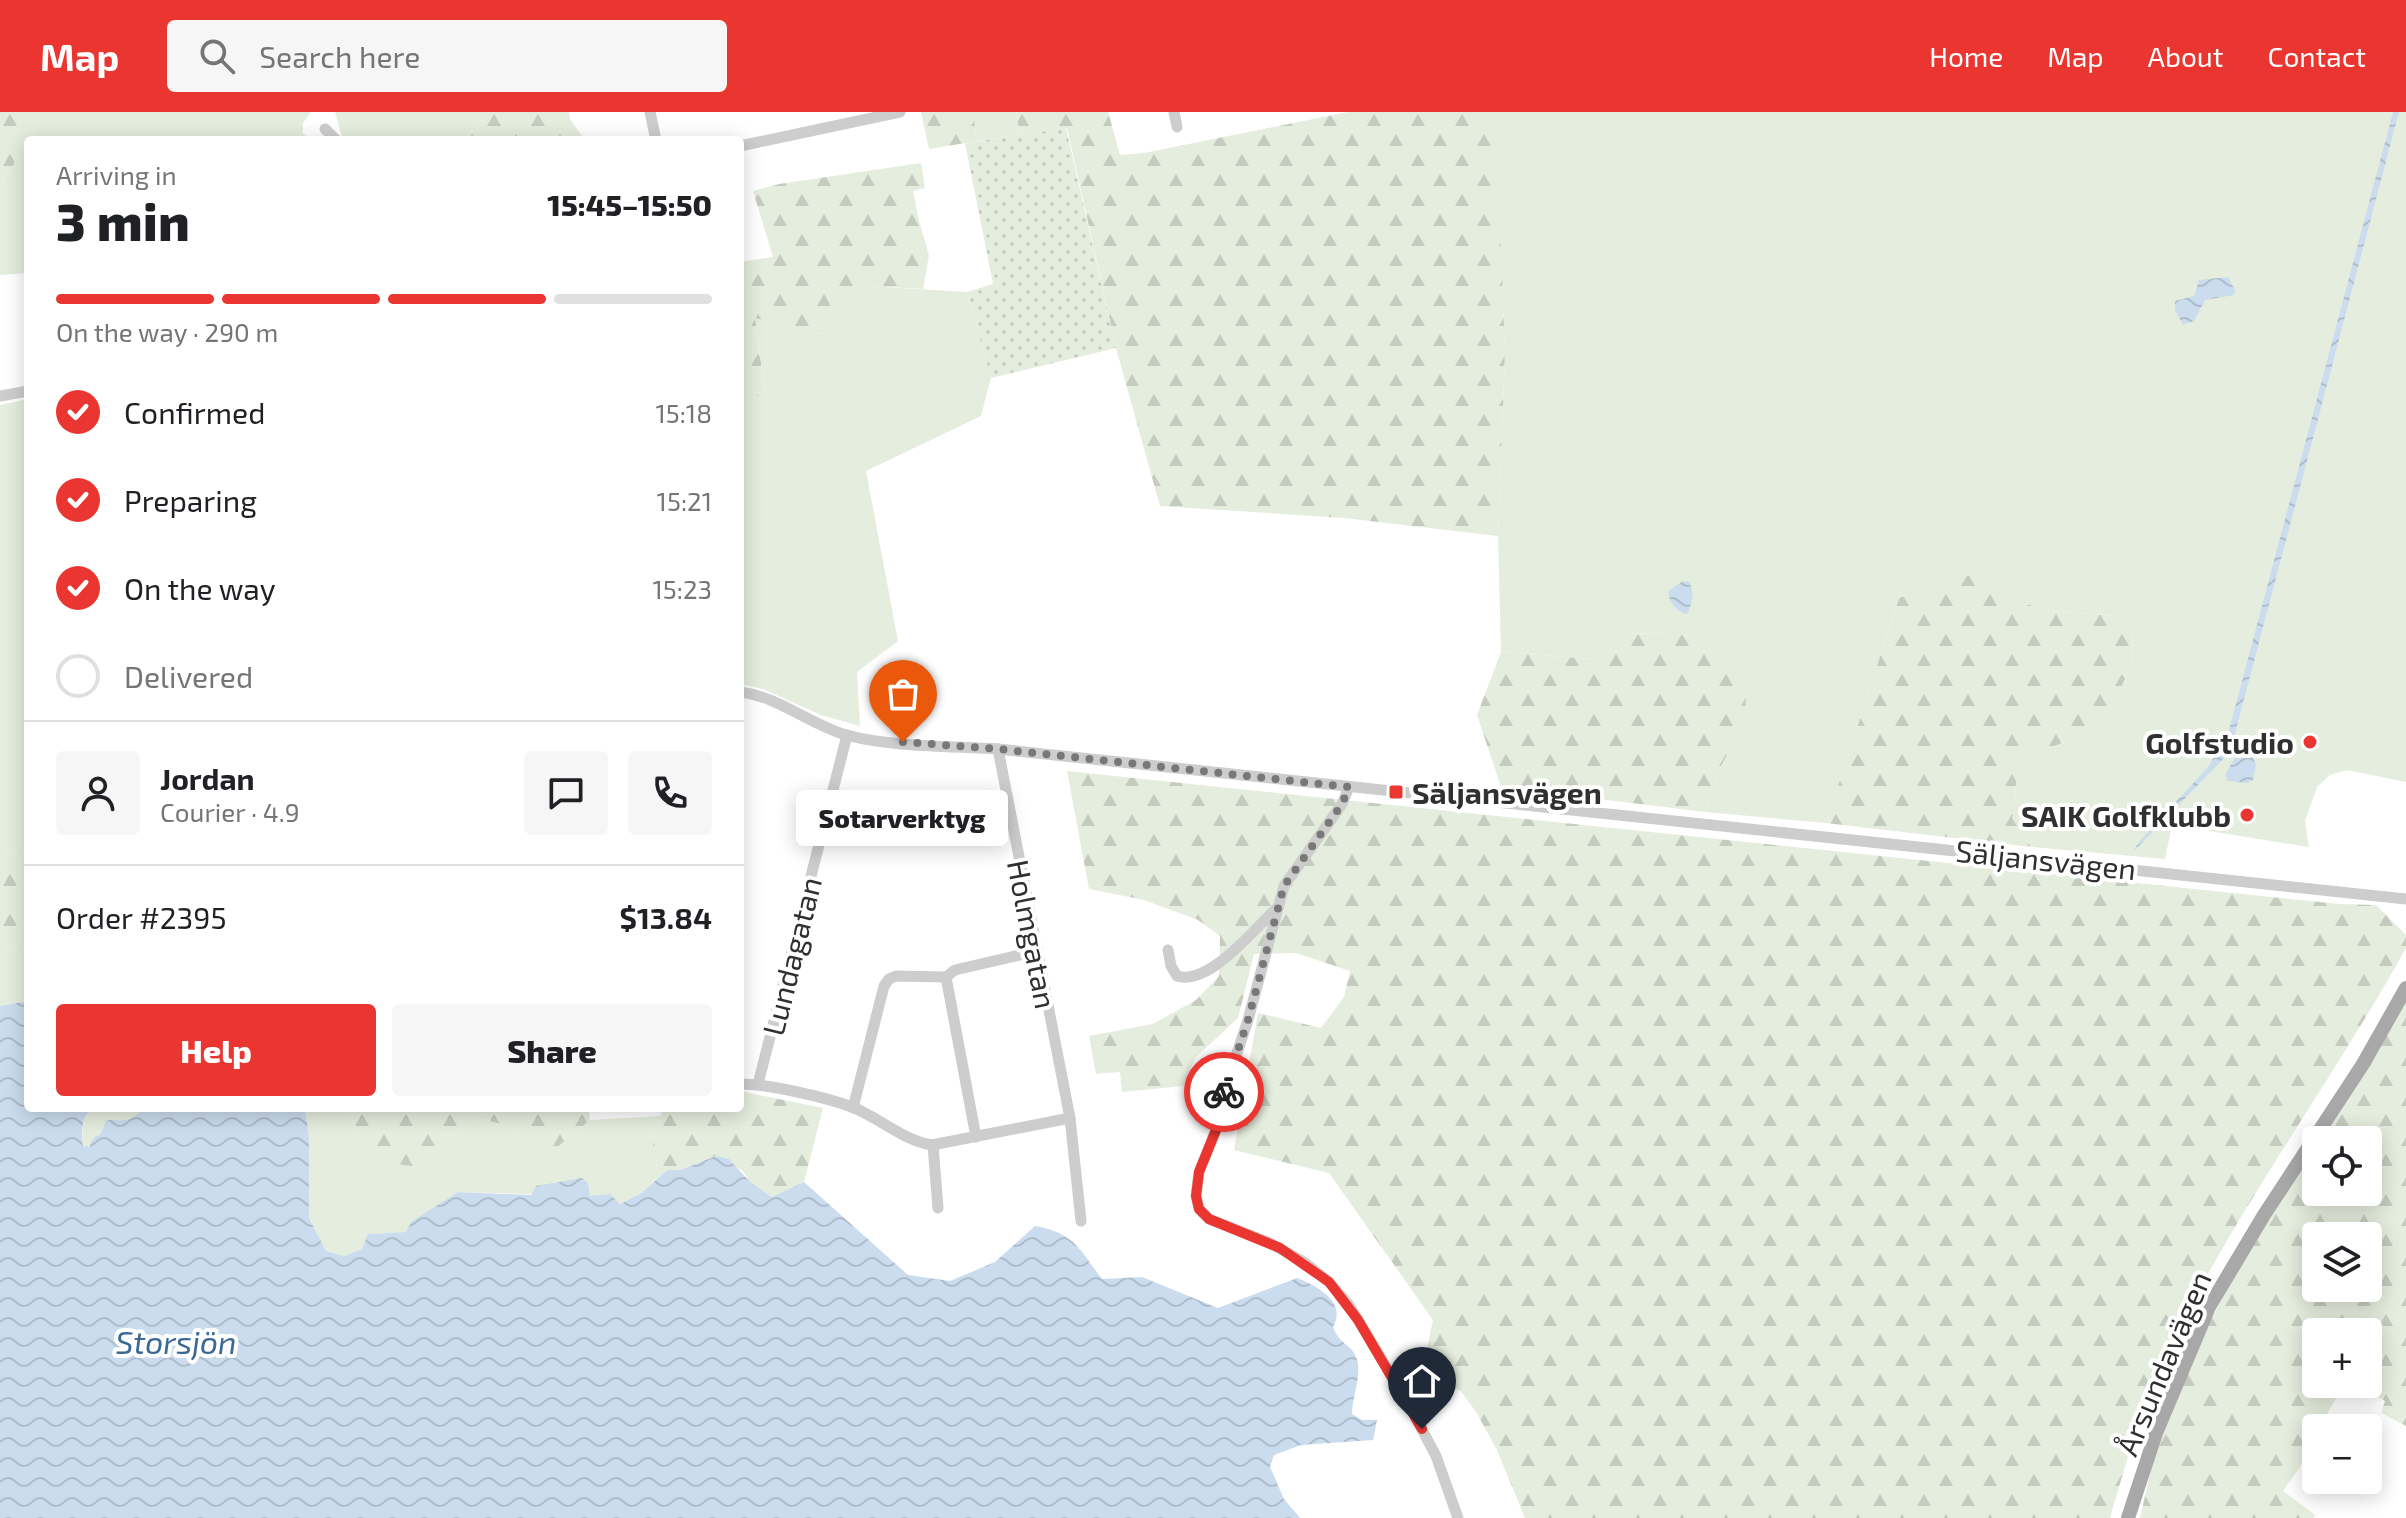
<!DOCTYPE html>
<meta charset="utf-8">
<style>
:root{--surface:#fff;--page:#f6f6f6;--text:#202124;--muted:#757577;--line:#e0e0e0;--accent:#ea3530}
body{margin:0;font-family:"Exo 2",sans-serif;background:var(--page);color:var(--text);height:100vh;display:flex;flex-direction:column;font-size:30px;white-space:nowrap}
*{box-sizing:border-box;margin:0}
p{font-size:26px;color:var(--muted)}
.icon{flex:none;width:44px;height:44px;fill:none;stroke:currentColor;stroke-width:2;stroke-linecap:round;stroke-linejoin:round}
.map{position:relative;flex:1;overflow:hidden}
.drawer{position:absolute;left:24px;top:24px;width:720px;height:976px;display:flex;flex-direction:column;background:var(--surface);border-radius:8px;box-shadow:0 4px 20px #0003}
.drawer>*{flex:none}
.fabs{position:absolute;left:2302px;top:1014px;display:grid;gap:16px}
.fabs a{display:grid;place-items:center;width:80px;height:80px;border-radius:8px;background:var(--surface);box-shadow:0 4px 20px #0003;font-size:40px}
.pin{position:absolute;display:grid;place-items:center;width:68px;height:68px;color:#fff;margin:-82px -34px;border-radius:50% 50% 50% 0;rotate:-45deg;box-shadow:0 0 8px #0007}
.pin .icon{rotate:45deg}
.courier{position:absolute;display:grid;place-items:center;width:80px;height:80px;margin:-40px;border:6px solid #ea3530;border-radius:50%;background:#fff;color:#222;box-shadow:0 2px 10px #0007}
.bubble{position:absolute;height:56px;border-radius:8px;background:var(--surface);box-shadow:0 4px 20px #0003;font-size:26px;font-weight:800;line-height:56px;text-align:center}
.headline em{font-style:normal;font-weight:800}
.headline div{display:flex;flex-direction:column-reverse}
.headline{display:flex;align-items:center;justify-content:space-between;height:136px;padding:0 32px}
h1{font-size:52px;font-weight:800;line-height:60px}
.bar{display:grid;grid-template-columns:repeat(4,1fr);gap:12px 8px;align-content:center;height:96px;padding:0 32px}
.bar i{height:10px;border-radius:6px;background:var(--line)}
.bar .on{background:var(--accent)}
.bar p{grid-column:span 4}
.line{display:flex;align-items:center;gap:20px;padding:0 32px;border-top:2px solid var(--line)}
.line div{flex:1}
.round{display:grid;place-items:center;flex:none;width:84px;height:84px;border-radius:8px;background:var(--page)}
ol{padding:0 32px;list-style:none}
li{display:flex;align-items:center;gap:24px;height:88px}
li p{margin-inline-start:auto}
li .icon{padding:8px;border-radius:50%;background:var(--accent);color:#fff;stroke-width:4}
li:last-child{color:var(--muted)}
li i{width:44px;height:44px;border:4px solid var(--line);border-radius:50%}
.button{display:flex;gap:16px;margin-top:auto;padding:16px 32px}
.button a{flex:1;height:92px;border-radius:8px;background:var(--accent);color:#fff;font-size:32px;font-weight:800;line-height:92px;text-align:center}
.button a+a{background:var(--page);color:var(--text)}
header{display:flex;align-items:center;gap:48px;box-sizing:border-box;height:112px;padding:0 40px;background:var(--accent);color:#fff}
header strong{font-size:38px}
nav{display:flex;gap:44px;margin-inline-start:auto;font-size:28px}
.search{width:560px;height:72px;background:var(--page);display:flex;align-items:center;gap:20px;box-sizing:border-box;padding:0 28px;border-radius:8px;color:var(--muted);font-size:30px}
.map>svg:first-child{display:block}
.grass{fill:#e5edde}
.forest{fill:url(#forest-firs);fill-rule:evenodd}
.park{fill:url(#park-dots)}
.water{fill:url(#water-waves)}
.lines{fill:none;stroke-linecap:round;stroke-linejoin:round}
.minor{stroke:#cdcdcd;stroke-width:11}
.major{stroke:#a8a8a8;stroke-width:14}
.done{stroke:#787878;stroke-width:8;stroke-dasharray:0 14.4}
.route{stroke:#ea3530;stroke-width:10}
.poi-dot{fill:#ea3530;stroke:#fff;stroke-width:3}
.labels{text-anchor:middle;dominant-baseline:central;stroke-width:8;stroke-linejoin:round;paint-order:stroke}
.poi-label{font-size:30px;font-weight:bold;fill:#303030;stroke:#fff;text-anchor:end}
.street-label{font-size:30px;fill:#303030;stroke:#fff}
.water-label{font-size:32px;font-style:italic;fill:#3b6995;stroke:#fff}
</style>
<header>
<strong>Map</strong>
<div class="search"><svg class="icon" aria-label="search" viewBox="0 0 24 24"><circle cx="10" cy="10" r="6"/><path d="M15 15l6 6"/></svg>Search here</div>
<nav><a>Home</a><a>Map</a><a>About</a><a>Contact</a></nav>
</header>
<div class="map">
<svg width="2406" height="1406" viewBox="0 0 2406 1406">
<defs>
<pattern id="forest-firs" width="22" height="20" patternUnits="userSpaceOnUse" patternTransform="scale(2)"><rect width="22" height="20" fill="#e5edde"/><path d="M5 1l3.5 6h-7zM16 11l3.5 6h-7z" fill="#c5ccbf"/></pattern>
<pattern id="park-dots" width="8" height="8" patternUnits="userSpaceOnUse" patternTransform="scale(2)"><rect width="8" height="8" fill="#e5edde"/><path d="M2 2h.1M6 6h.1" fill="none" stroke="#c5ccbf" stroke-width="1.8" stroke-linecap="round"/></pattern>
<pattern id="water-waves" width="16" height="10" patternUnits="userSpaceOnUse" patternTransform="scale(2)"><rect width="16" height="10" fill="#cadced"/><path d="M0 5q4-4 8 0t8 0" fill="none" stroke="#aebdcc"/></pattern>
</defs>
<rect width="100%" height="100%" fill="#fff"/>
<g class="grass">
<path d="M46,0H311L303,11V22L312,28H28V161L0,163V70L10,60L12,34Z"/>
<path d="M335,0H483L467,28H343Z"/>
<path d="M973,0H1017L1019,23L977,29Z"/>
<path d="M1495,0H2406V670L2347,658L2330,663L2317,675L2305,709L2309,735L2172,713L2165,747L2031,735L2012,706C2017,694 2014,686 2016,674C2019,638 2055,634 2084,625C2090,614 2100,607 2108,596C2122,578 2136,548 2132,525C2131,518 2123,510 2118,504L2060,500L2025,492L1999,471L1899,486L1826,711L1705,700L1719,658L1740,618L1727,536L1675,521L1623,522L1591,547L1501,540L1498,424L1505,241Z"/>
<path d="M867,174L967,180L991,266L981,304L866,359L898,529L857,560L860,614L821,603L763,577L740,572V287L765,281L755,206L814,222L825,221L833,209L828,189Z"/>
<path d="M28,287V743L0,734V293Z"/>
<path d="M0,829L28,842V889L0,894Z"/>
<path d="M92,996H141C134,1011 120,1008 106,1008L100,1023L88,1035L83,1034C82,1018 81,1008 92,996Z"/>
<path d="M305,996H346C357,1027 382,1056 417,1054L446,1024L484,1007L520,1018L555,1036L590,1008L661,1004L652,1027L657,1051L655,1068L640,1082L620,1092L590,1084L458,1080L406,1120L369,1122L362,1137L344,1144L326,1139L309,1106V1025Z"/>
</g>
<g class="forest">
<path d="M0,0H47L13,34L17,44L10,60L0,70Z"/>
<path d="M483,0H569L570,7L585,28H467Z"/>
<path d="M921,0H973L977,29L929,37Z"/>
<path d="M1017,0H1108L1120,43L1144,41L1348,0H1496L1505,240L1498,424L1344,406L1160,394L1116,236L1067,16L1019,23Z"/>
<path d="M921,51L925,76L913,79L919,109L929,143L923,177L867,174L829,189L833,210L825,221L814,222L755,206L765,282L740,287V150L773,145L753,79L779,72Z"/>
<path d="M1971,463L1999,471L2025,492L2060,500L2118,504C2123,510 2131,518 2132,525C2136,548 2122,578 2108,596C2100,607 2090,614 2084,625C2055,634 2019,638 2016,674C2014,686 2017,694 2012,706L2031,735L1826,711L1899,486Z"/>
<path d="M1675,521L1727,536L1746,585L1745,600L1740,618L1719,658L1705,700L1501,675L1477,603L1501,540L1591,547L1623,522Z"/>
<path d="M1067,659L2339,792L2376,793L2406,823V836C2331,971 2238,1095 2170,1234C2143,1289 2127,1348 2110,1406H1525L1497,1338L1476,1300L1461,1279L1445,1273L1417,1286L1400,1256L1427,1236L1433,1208L1329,1061L1234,1038L1258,901L1321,916L1344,885L1350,859L1296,841L1254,842L1238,906L1195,946L1183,974L1122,980L1120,960L1096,962L1089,924L1153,912L1196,888L1219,864L1220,824L1198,808L1144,788L1089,777Z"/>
<path d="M0,734L28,743V842L0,829Z"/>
<path d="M2406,886V1314L2381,1301L2385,1289L2355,1272H2368V1220H2316V1272H2344L2319,1316H2316C2314,1338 2296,1361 2283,1379L2315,1403L2314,1406H2140C2147,1377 2152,1345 2163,1316C2199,1216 2257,1124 2316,1036V1080H2368V1028H2321ZM2316,1124H2368V1176H2316Z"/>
<path d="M740,979L823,996L804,1070L773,1086L750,1070L743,1059L716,1044L680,1058H667L655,1068L657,1051L652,1027L663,996H740Z"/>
<path d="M346,996H589L590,1008L556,1036L530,1033L520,1018L484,1007L446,1024L417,1054C382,1056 357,1027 346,996Z"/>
</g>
<path class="park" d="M1066,16L1116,236L991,266L967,180L993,172L965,31Z"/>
<g class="water">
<path d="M2393,0H2399L2234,625L2226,644L2133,740L2139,730L2208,655L2228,622Z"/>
<path d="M2228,165L2235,178L2234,183L2205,188L2194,209L2183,213L2175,198V189L2194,184L2199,168Z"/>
<path d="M1683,469L1689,470C1695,480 1692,492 1687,502C1676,500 1669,490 1668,479Z"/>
<path d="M2242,633L2248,635L2256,653L2253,668L2247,671L2228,669L2225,663Z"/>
<path d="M28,889V996H92C81,1007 81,1019 83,1034L89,1035L94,1025L100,1023L106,1008C120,1008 134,1011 141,996H305L309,1025V1106L326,1139L344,1144L362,1137L368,1122L406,1120L411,1110L458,1080L531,1083L536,1074L582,1066L588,1071L590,1084L610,1082L620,1092L640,1082L667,1058H680L716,1044L729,1047L750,1070L772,1085L804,1070L908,1163L950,1169L995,1150L1035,1114C1075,1121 1079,1137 1102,1167L1142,1165L1218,1196L1297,1166C1318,1174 1347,1190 1333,1215C1340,1233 1351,1232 1356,1245C1363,1261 1352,1284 1352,1302L1362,1308H1377L1373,1328L1301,1333L1274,1343L1270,1355L1284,1387L1300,1406H0V894Z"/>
</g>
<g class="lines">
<g class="minor">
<path d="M650,0L656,28"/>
<path d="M1174,0L1177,15"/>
<path d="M325,17L336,28"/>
<path d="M740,34L900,0"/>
<path d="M0,284L28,279"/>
<path d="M740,580C777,584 808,611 843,622C885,635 952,634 998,637L2406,787"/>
<path d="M998,637L1070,1006"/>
<path d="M1349,675L1342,692L1284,774L1248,908L1225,977L1216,1018L1199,1060L1196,1084L1199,1097L1209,1107L1268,1130L1304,1150L1329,1170L1349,1193L1407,1289L1436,1344L1458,1406"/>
<path d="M1168,838L1171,854L1177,864C1209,874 1253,818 1276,797"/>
<path d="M946,865L976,1025"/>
<path d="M740,972C768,972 825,985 852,995C880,1006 902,1028 932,1033L1070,1006L1081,1109"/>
<path d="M758,972L847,623"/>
<path d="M853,996L884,874L889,867L896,864L946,865L955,858L1037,839"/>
<path d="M933,1033L938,1096"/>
</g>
<path class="major" d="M2128,1406L2156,1321L2209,1195L2264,1103L2363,952L2406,876"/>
</g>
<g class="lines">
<path class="done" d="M903,630L998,637L1349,675L1342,692L1284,774L1248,908L1224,980"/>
<path class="route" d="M1224,980L1216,1018L1199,1060L1196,1084L1199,1097L1209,1107L1280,1136L1329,1170L1358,1208L1422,1317"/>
</g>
<g class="poi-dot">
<circle cx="2310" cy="630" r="8"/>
<rect x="1388" y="672" width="16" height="16" rx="4"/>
<circle cx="2247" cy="703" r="8"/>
</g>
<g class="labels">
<g class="poi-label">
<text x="2294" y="630">Golfstudio</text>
<text x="1412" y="680" text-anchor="start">Säljansvägen</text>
<text x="2231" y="703">SAIK Golfklubb</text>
</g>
<g class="street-label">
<text transform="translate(2046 747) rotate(6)">Säljansvägen</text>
<text transform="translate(1033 822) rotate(79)">Holmgatan</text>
<text transform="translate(791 844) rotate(-76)">Lundagatan</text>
<text transform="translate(2163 1251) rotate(-67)">Årsundavägen</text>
</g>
<g class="water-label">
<text x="176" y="1229">Storsjön</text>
</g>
</g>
</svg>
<div class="fabs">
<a><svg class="icon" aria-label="locate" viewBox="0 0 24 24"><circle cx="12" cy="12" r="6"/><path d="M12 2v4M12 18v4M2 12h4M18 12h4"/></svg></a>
<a><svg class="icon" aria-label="layers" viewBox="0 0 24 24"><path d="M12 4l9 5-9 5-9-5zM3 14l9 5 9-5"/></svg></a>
<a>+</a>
<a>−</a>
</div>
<div class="pin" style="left:903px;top:630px;background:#ea580c"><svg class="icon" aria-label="bag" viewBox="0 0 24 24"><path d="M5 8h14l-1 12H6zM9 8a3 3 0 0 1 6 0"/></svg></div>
<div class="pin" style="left:1422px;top:1317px;background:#1f2937"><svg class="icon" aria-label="home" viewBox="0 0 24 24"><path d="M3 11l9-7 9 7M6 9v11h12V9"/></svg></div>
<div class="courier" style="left:1224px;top:980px"><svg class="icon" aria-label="bike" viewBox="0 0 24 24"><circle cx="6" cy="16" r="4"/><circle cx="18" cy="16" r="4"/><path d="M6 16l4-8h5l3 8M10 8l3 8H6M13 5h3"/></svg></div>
<div class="bubble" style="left:796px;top:678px;width:212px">Sotarverktyg</div>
<section class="drawer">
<div class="headline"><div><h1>3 min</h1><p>Arriving in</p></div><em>15:45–15:50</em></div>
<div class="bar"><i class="on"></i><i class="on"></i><i class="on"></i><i></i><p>On the way · 290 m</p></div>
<ol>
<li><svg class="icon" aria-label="check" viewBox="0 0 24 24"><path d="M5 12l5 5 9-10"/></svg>Confirmed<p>15:18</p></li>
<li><svg class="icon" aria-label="check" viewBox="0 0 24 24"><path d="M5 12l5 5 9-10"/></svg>Preparing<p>15:21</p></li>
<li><svg class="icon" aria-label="check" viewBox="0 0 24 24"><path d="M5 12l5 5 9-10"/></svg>On the way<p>15:23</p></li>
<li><i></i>Delivered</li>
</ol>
<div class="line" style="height:144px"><a class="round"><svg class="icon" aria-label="person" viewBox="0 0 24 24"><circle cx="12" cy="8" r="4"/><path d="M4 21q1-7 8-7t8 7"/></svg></a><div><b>Jordan</b><p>Courier · 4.9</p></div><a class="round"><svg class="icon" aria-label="chat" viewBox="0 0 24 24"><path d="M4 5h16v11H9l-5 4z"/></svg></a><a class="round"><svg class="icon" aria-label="phone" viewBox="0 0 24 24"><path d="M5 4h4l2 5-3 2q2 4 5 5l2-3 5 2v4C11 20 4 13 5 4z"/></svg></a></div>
<div class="line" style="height:104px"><div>Order #2395</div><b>$13.84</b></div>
<div class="button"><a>Help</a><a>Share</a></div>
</section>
</div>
